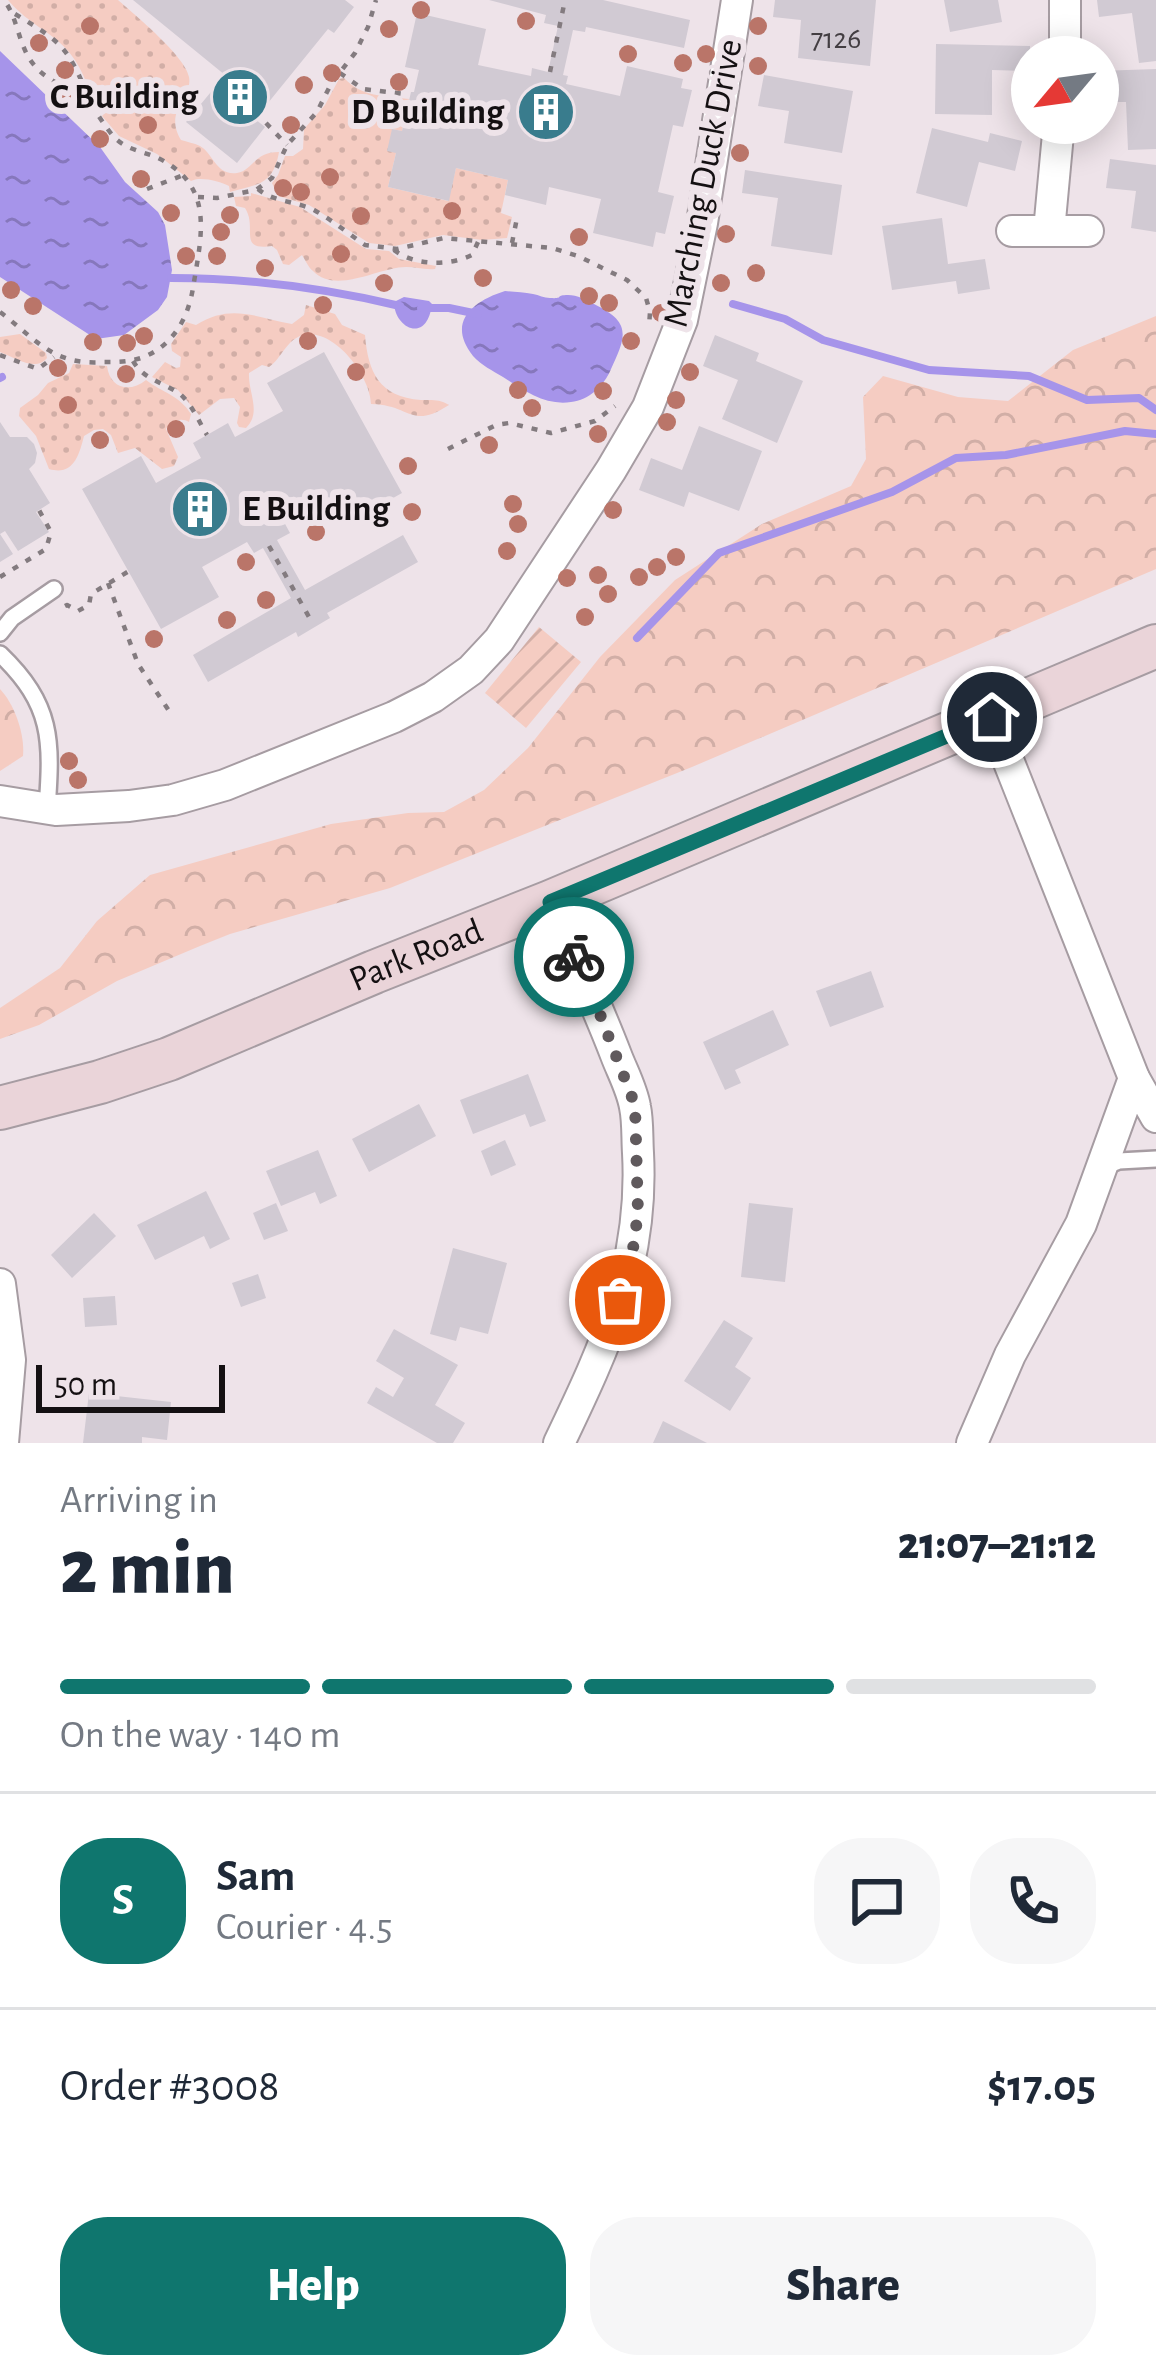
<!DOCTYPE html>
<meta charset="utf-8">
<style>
:root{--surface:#fff;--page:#f6f6f7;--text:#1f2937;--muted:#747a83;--line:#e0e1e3;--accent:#0f766e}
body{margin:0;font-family:"Alegreya Sans",sans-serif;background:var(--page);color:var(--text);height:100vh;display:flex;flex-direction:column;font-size:45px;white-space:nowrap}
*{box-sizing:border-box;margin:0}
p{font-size:39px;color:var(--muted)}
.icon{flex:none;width:66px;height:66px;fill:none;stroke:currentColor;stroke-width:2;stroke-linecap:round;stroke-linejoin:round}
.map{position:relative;height:1443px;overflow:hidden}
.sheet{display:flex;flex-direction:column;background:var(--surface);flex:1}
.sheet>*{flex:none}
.needle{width:78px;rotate:241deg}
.buttons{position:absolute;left:1011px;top:36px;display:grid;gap:24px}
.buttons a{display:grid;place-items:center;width:108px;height:108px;border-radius:50%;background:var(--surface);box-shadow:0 6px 30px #0003;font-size:60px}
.scale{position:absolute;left:36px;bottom:30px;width:189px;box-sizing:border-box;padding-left:12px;border:6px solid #141012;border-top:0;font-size:33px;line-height:42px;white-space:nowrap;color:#141012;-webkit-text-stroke:9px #eee3e9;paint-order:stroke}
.pin{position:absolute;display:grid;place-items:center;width:102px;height:102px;color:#fff;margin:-51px;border:6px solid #fff;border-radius:50%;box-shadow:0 3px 12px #0007}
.courier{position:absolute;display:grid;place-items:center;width:120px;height:120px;margin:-60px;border:9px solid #0f766e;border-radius:50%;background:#fff;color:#222;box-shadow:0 3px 15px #0007}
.overview em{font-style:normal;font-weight:800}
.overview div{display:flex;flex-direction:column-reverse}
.overview{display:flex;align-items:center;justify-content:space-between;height:204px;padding:0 60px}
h1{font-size:78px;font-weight:800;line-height:90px}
.bar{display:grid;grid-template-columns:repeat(4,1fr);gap:18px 12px;align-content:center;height:144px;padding:0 60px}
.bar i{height:15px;border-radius:9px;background:var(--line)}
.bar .on{background:var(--accent)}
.bar p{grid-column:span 4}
.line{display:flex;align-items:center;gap:30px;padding:0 60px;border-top:3px solid var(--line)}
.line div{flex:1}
.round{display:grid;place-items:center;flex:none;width:126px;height:126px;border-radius:48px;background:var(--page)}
.primary-button{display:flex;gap:24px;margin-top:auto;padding:24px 60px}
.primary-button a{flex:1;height:138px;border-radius:48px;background:var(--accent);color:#fff;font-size:48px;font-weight:800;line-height:138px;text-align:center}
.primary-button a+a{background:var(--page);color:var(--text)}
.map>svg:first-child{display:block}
.grass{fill:url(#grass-dots)}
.forest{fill:url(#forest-crowns)}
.garden{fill:url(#garden-furrows)}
.water{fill:url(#water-ripples)}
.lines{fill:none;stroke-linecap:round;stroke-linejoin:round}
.stream{stroke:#a694ea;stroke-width:8}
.building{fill:#d1cad3}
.service-casing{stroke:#a69ca2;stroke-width:20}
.minor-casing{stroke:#a69ca2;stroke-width:34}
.secondary-casing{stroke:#a69ca2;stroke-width:46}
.path{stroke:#837b7f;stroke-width:4.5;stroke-dasharray:6 9;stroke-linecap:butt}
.service{stroke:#fff;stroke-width:15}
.minor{stroke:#fff;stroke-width:30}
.secondary{stroke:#ead4d9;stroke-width:42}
.tree{fill:#ba7569}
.done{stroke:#605a5d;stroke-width:12;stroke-dasharray:0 21.6}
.route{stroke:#0f766e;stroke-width:15}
.labels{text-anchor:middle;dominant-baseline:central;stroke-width:12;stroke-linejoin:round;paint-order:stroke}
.number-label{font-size:30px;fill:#433e42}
.poi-label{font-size:36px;font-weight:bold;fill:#141012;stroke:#eee3e9;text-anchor:end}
.street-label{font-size:36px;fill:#141012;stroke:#eee3e9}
</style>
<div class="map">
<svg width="1156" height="1443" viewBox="0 0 1156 1443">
<defs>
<pattern id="grass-dots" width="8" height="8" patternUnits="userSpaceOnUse" patternTransform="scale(3)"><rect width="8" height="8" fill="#f5ccc2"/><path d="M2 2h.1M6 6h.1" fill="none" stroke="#d1aea6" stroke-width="1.8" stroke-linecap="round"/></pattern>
<pattern id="forest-crowns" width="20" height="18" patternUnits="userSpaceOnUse" patternTransform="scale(3)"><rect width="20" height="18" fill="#f5ccc2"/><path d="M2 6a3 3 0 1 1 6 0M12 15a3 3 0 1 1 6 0" fill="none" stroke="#d1aea6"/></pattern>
<pattern id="garden-furrows" width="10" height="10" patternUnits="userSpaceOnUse" patternTransform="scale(3)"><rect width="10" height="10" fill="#f5ccc2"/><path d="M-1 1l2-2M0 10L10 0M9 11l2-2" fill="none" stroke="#d1aea6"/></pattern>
<pattern id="water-ripples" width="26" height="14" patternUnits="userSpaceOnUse" patternTransform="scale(3)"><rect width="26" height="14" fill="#a694ea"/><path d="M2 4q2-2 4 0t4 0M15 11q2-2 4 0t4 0" fill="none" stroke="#8677bc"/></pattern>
</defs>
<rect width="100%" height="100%" fill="#eee3e9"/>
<g class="grass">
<path d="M8,0H118C135,15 186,57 189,77C193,98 163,110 181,140C187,142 194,143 200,146C213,153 216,176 237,173C253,170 254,152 279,152C273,186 257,184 230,192L229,186C220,181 199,176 191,181L157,154L119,136L102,116L114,104C112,90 100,85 87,84C68,33 38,35 8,0Z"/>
<path d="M344,78C362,97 384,96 409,99L402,131L392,129L396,153L388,187L448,201L456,168L508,180L501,213L512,217L507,238L482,240L443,235L395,246L369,243L309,205L278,196L272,183L278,175L285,156H293L303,149L304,129L325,105L339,79Z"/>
<path d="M251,193L300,207L366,249L389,251L399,259L436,266L435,269C424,270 416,267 406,267C379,267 336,295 313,271C308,267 306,261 302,255L289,265L283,264L277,250L272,246C237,251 258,228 245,208L236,206L234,197L251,196Z"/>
<path d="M306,305L335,314L342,325L365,335C368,372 379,397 421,400C433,400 439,399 449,405C410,430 412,405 371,404C371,377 334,327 303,335C286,340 282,358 269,367L262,365L249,373C248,393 262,412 246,428L239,427L237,423L240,407L234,398L220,399L199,415L178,390L152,377L165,362L176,368L180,367L181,357L172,351L171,344L186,322L196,325C231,303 254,317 292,324L304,315Z"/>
<path d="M20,334L46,353L47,358C36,372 15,358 0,352V337Z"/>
<path d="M73,364L107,366C110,389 130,393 146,380C163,393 179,395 191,414L189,422C181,417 170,421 166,429L178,457L174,466L162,469L135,448L118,453L111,435L103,429L94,430L84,436C79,456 73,476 49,469L36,436L19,416L20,408L38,395L48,383L69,373Z"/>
</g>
<g class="forest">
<path d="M1156,316V569L692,767L390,888L230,934L200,946L117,981L39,1025L0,1039V1008L60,968L97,921L150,875L331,824L408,813L444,812L484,790L528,748L600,657L675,580L762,524L851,486L866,459L863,397L883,376L958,397L1008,401L1073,350Z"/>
<path d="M0,689C15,705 25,735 23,756L0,771Z"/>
</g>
<path class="garden" d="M539,627L581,662L526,728L485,693Z"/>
<g class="water">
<path d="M0,51L100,147L125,182L158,212L165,225L172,270L167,297L158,310L124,335L96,339L0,277Z"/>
<path d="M505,291C514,292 524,292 533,294C539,295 544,298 550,298C565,299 554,295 568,295C577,295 587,300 594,304C631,322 627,335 611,369C604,386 589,400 571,402C545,406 523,390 503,377C493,371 481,365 473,356C446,322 473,301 505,291Z"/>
<path d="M404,297L429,301L432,304C427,345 394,328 394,302Z"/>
</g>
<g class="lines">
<g class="stream">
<path d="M171,278C249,278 324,288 400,306"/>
<path d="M733,304L785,319L823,340L929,370L1029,376L1087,400L1139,398L1156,410"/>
<path d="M421,308H449L478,314"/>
<path d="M0,378L2,377"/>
<path d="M637,638L719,553L892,492L956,458L1006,455L1125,431L1156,434"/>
</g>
</g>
<g class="building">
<path d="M133,0H345L354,7L334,33L328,29L255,119L265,127L237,163L186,122L225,75Z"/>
<path d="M489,0H603L690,20L684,48L586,27L585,32L573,30L563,75L568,76L566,84L620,96L627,66L683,79L681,88L692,90L683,127L673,125L658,192L674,196L665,234L656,232L653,247L593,233L601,199L549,187L546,205L505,195L508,180L456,168L449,201L388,187L396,153L387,151L392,129L402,131L411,92H414L419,70L405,67L417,13L486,29L478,65L531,76L532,68L548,72L558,26L544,23L546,15Z"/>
<path d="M775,0H876L870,66L798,58L801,20L773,17Z"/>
<path d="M944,0H998L1002,22L950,32Z"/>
<path d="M1097,0H1156V61L1139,63L1132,13L1099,17Z"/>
<path d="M936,44L1030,46V71L992,70V115L935,114Z"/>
<path d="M1156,69V149L1128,150L1126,102H1099L1098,71Z"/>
<path d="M764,75L853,91L842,153L784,143L789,111L758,106Z"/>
<path d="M932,128L988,142L990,133L1022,141L1015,171L979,162L967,207L916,193Z"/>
<path d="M1110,159L1156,165V232L1131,228L1136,191L1106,188Z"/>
<path d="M745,170L842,185L832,255L771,246L778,198L742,193Z"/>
<path d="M942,218L948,264L985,259L990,289L958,294L956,281L892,290L882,226Z"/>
<path d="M715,335L759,353L756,361L803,381L777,443L722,419L738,380L703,366Z"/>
<path d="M324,352L402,493L345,525L329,497L284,522L290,533L277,540L305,590L403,535L418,562L327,613L330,618L298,637L296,632L208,682L193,655L291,598L263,548L254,553L247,542L202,567L219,597L161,629L82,489L141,456L156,483L201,458L193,443L228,423L235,437L283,411L267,383Z"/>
<path d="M0,422L10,437H27L34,444L37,453L35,463L29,469L50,503L36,512L49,532L18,551L5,531L0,534L13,554L0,562Z"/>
<path d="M699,426L762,451L739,511L689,492L684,507L639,490L651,458L682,470Z"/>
<path d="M871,971L884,1007L830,1027L816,991Z"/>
<path d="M773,1010L789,1045L735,1070L741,1083L725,1090L703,1042Z"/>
<path d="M528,1074L546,1121L530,1127L525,1114L473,1134L460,1100Z"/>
<path d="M419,1104L436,1136L369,1172L352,1139Z"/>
<path d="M505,1140L516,1165L491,1176L481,1151Z"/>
<path d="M318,1150L337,1196L320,1204L315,1192L281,1206L266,1171Z"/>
<path d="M206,1191L230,1239L210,1249L204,1236L155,1260L137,1225Z"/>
<path d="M276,1203L288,1231L264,1240L253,1213Z"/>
<path d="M749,1203L793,1208L785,1282L741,1277Z"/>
<path d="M94,1213L116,1236L72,1278L51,1255Z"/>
<path d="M453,1248L507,1263L488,1334L460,1327L456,1341L430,1334Z"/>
<path d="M258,1274L266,1298L241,1307L232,1283Z"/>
<path d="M115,1296L117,1325L85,1327L83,1298Z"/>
<path d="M724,1320L753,1338L735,1367L751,1378L730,1411L684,1381Z"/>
<path d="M394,1329L458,1365L435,1405L465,1423L453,1443H437L367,1403L376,1387L393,1397L404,1378L376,1361Z"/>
<path d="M89,1393L171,1402L167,1440L142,1437V1443H83Z"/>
<path d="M663,1421L707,1443H653Z"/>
</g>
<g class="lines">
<g class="service-casing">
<g id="service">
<path d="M0,633L12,618L54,589"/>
<path d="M0,654C53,705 52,740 47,809"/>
<path d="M1101,1168L1119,1161L1156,1159"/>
</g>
</g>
<g class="minor-casing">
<g id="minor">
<path d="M1065,57V0"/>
<path d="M1012,231H1088"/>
<path d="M1049,231L1059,123"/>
<path d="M991,717L1134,1078"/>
<path d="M0,801L56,810L129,806L173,800L225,785L394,717L433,697L471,670L499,640L611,470L648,407L682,320L702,223L737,0"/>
<path d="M550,902C573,953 596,1003 616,1055C622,1071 632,1089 635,1107C638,1121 637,1138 638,1153C644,1264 606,1345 559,1443"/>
<path d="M0,1284L10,1360L3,1443"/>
<path d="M972,1443L1010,1355L1081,1224L1134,1078L1156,1117"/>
</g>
</g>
<g class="secondary-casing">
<g id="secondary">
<path id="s1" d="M0,1108L100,1082L169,1059L374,972L550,902L1156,646"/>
</g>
</g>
<g class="path">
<path d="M15,14C65,44 68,48 90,101"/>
<path d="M550,72L565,0"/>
<path d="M340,73L363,89L405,94"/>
<path d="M266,123L287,145"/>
<path d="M147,189L181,176"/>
<path d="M258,189C273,202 296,201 314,210C332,220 349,234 365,245L397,249L444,238L552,248L578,256L627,280L646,298L650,312L649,327"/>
<path d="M198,197L217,198L256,190L272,178L287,145L317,112L331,84L355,53L368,27L376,0"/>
<path d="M512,243L517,218"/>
<path d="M394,250C414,266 450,266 472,255L478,242"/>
<path d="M0,312C37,340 53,366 104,362C116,362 129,362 141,358C172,347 188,319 193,288C201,237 216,186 158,158C145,152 128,150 116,139C103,126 96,107 81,97C66,86 47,81 35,66C18,47 19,20 4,0"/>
<path d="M0,355L38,369L54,357"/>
<path d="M133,361C144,380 163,382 180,394C192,404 199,422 207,435"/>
<path d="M448,449L496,425L509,423L551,433L595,421L615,406"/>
<path d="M269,546L313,624"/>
<path d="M0,577L46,549L51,532L39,510"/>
<path d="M108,583L138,664L173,717"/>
<path d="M65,606L67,605L78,611L89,605L91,594L129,571"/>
</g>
<use href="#service" class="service"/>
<use href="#minor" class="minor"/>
<use href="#secondary" class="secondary"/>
</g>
<g class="tree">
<circle cx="421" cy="10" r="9"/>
<circle cx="526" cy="21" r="9"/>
<circle cx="90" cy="26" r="9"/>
<circle cx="758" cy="26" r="9"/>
<circle cx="389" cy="29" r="9"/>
<circle cx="39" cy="43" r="9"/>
<circle cx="628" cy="54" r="9"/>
<circle cx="706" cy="54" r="9"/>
<circle cx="683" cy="63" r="9"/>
<circle cx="758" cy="66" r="9"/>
<circle cx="65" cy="70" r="9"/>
<circle cx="332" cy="73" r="9"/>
<circle cx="399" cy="82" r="9"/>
<circle cx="304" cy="85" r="9"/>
<circle cx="68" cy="99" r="9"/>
<circle cx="148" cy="125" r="9"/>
<circle cx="291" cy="125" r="9"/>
<circle cx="100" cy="139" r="9"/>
<circle cx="740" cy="153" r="9"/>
<circle cx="330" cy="177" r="9"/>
<circle cx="141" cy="179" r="9"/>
<circle cx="283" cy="188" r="9"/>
<circle cx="301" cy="192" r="9"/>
<circle cx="452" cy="211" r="9"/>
<circle cx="171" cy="213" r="9"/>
<circle cx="230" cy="215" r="9"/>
<circle cx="361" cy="216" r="9"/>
<circle cx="221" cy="232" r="9"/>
<circle cx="726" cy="234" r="9"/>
<circle cx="579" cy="237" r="9"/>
<circle cx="341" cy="254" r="9"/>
<circle cx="186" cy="256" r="9"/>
<circle cx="217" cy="256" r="9"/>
<circle cx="265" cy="268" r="9"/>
<circle cx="756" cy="273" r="9"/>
<circle cx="483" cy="278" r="9"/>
<circle cx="384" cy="283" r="9"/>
<circle cx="721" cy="283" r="9"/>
<circle cx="11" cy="290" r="9"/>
<circle cx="589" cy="296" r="9"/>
<circle cx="609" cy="303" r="9"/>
<circle cx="323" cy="305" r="9"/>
<circle cx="33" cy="306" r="9"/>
<circle cx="661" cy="313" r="9"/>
<circle cx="144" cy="336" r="9"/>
<circle cx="308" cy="341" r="9"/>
<circle cx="631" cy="341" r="9"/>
<circle cx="93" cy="342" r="9"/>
<circle cx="127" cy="343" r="9"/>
<circle cx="58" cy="368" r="9"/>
<circle cx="356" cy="372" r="9"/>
<circle cx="690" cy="372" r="9"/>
<circle cx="126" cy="374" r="9"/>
<circle cx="518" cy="390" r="9"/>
<circle cx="603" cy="391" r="9"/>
<circle cx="676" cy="400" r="9"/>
<circle cx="68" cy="405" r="9"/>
<circle cx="532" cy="408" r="9"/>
<circle cx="667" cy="422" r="9"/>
<circle cx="176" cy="429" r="9"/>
<circle cx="598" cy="434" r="9"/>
<circle cx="100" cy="440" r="9"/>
<circle cx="489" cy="445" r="9"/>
<circle cx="408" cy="466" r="9"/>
<circle cx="513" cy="504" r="9"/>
<circle cx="613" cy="510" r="9"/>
<circle cx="412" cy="512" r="9"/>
<circle cx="518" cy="524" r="9"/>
<circle cx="316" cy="532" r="9"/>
<circle cx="507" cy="551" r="9"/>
<circle cx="676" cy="557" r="9"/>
<circle cx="246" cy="562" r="9"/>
<circle cx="657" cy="567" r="9"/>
<circle cx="598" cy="575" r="9"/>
<circle cx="639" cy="577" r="9"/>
<circle cx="567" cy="578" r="9"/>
<circle cx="608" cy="594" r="9"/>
<circle cx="266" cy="600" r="9"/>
<circle cx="585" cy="617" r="9"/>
<circle cx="227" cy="620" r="9"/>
<circle cx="154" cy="639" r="9"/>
<circle cx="69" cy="761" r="9"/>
<circle cx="78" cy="780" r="9"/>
</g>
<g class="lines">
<path class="done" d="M574,957L596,1004L635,1105L638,1213L631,1263L620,1300"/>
<path class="route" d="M574,957L550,902L992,717"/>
</g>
<defs>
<g id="building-disc" transform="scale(3)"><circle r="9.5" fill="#397c8d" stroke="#eee3e9"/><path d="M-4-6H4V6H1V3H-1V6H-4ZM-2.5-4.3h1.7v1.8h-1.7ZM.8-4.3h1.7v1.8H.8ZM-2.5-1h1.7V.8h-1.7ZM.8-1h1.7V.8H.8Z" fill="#fff"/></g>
</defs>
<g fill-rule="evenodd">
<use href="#building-disc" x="240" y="97"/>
<use href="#building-disc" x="546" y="112"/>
<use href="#building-disc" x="200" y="509"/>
</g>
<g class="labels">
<g class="number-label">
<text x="836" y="39">7126</text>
</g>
<g class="poi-label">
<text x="198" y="97">C Building</text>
<text x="504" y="112">D Building</text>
<text x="242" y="509" text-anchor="start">E Building</text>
</g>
<g class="street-label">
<text transform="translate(703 183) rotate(-79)">Marching Duck Drive</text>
<text stroke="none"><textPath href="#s1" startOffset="444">Park Road</textPath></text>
</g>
</g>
</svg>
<div class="buttons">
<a><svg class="needle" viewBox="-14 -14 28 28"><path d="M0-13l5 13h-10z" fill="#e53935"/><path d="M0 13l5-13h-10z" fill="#747a83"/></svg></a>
</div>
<div class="scale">50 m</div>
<div class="pin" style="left:620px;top:1300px;background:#ea580c"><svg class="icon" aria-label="bag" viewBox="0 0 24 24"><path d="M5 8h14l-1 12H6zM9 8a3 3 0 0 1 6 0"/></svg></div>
<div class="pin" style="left:992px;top:717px;background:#1f2937"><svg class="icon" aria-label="home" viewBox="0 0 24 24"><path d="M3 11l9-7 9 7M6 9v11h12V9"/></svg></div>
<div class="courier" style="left:574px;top:957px"><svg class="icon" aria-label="bike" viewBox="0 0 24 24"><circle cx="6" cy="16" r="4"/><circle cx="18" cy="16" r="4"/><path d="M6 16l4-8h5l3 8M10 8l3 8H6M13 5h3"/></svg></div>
</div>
<section class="sheet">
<div class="overview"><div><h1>2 min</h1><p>Arriving in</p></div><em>21:07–21:12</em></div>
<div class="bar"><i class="on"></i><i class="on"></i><i class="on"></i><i></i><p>On the way · 140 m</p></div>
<div class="line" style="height:216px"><b class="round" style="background:var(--accent);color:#fff">S</b><div><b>Sam</b><p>Courier · 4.5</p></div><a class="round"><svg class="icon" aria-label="chat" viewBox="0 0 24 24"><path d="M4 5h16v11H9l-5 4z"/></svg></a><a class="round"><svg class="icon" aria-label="phone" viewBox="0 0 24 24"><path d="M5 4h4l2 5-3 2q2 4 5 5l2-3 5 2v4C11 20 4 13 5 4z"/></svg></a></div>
<div class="line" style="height:156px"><div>Order #3008</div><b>$17.05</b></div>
<div class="primary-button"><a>Help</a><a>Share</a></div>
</section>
